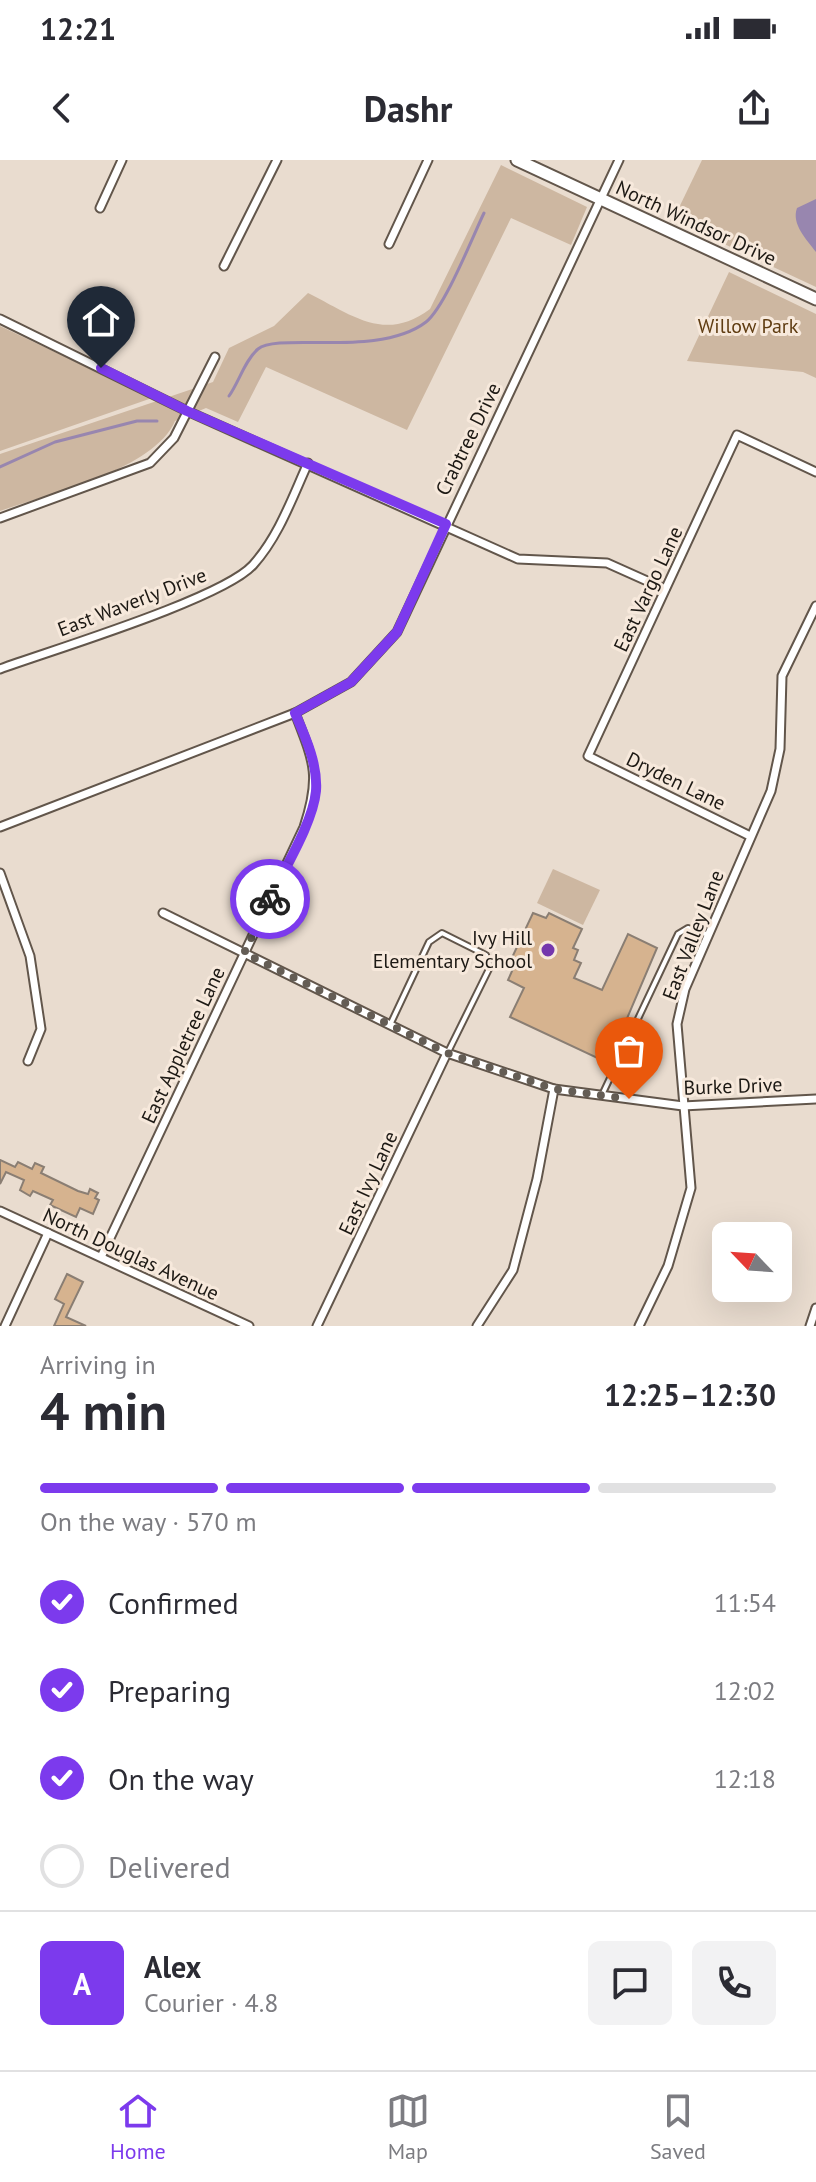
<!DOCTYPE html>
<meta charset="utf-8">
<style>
:root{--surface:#fff;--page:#f2f2f3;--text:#2b2b33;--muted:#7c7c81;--line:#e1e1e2;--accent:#7c3aed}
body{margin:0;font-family:"PT Sans",sans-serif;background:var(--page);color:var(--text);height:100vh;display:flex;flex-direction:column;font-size:30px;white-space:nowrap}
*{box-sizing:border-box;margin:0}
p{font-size:26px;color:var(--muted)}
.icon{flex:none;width:44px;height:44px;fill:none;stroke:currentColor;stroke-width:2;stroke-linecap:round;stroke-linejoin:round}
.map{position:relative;height:1166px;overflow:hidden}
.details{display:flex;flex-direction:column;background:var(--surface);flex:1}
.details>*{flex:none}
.needle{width:52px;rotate:295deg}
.buttons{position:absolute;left:712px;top:1062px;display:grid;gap:16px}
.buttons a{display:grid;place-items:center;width:80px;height:80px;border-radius:12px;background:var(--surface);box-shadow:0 8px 32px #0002;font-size:40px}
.pin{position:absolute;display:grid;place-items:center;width:68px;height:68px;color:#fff;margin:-82px -34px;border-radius:50% 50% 50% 0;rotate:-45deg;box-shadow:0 0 8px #0007}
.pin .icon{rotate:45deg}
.courier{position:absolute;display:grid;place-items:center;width:80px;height:80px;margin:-40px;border:6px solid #7c3aed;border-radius:50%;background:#fff;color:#222;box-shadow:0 2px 10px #0007}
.head em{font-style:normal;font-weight:600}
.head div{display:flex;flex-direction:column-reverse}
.head{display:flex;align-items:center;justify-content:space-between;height:136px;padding:0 40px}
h1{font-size:52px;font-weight:600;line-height:60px}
.bar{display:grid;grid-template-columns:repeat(4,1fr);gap:12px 8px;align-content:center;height:96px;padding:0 40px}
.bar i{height:10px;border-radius:6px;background:var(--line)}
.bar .selected{background:var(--accent)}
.bar p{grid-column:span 4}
.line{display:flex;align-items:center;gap:20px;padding:0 40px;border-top:2px solid var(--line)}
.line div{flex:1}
.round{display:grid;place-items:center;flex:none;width:84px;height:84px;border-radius:12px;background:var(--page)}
ol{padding:0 40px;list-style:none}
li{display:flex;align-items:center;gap:24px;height:88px}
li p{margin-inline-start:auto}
li .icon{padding:8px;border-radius:50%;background:var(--accent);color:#fff;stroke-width:4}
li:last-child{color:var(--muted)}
li i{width:44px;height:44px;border:4px solid var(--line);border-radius:50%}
.status{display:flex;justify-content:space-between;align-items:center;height:56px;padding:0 40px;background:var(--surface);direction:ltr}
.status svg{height:22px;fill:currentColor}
header{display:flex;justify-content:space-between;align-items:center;height:104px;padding:0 40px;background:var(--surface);font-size:36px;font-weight:600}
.tabs{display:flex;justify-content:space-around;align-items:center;height:112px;border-top:2px solid var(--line);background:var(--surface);font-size:22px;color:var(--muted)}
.tabs a{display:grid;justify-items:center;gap:4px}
.tabs .selected{color:var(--accent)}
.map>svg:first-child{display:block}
.green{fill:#cdb7a1}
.water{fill:#9886af}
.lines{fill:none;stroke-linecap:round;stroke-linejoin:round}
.stream{stroke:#9886af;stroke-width:3}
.building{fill:#d6b38f;stroke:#8a7e73;stroke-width:2}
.service-casing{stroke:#62564b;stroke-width:8}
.minor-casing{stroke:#62564b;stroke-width:11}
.secondary-casing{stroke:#62564b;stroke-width:15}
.service{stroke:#fff;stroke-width:4}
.minor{stroke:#fff;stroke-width:7}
.secondary{stroke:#fff;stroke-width:11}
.done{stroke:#645d55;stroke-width:8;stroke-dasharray:0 14.4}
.route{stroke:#7c3aed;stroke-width:10}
.poi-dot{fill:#7537ad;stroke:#f7e9dc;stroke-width:3}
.labels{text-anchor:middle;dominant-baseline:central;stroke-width:6;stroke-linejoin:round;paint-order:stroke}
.street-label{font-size:20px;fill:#1d1914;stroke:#f7e9dc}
.park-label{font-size:20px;fill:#5f3c11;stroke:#f7e9dc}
.poi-label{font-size:20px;fill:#1d1914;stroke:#f7e9dc;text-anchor:end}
</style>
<div class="status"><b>12:21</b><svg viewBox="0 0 49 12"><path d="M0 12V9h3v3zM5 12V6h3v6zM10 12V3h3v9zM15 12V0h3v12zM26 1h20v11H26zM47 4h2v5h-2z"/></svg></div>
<header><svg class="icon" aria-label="back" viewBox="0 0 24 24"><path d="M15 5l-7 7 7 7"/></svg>Dashr<svg class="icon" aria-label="share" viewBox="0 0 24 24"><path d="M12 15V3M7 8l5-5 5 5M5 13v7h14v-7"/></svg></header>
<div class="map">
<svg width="816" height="1166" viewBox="0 0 816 1166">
<rect width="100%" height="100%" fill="#e9dccf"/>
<g class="green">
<path d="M702,0H816V127L673,60Z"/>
<path d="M501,5L587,47L571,85L511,58L407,270L266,207L238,262L206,248L175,261C154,310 48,334 0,351V294L213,222L229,188L274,166L308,133C352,155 385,183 430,149Z"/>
<path d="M729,112L816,154V218L803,212L687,201Z"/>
<path d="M0,166L152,238L0,291Z"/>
<path d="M553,709L600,730L583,765L537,743Z"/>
</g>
<path class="water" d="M816,39V92C807,80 791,64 797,48Z"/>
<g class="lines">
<g class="stream">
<path d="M229,236C239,222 245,200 258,189C279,172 379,198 426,162C445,147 472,78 484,53"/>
<path d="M0,307L55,282L137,261H157"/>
</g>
</g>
<g class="building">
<path d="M533,753L546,758L549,753L582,769L573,788L578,790L574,800L581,803L574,818L602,830L628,774L657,788L608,903L510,857L524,828L508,820L513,809L508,806Z"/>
<path d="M0,1000L15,1007L18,1002L32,1009L35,1003L44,1007L41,1013L78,1031L88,1034L90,1029L98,1033L95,1038L99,1040L93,1054L80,1048L76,1057L50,1045L53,1040L33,1031L30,1036L20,1030L24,1020L6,1012L0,1024Z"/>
<path d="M67,1114L83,1122L66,1157L86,1166H54L64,1144L55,1139Z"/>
</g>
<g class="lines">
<g class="service-casing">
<g id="service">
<path d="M390,865L429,782L442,773L486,795L490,807L448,892"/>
<path d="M602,935L678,774L688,768L706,774"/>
</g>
</g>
<g class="minor-casing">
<g id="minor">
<path d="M100,48L122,0"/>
<path d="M389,84L428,0"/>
<path d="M224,106L277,0"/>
<path d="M0,159L187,251L518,399L607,403L665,429"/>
<path d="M0,358L150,303L174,278L215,197"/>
<path d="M0,509C52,490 222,439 253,405C279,376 292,338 308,303"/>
<path d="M0,667L295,553L351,522L397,472L619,0"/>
<path d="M750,676L588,596L737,275L816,312"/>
<path d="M0,713L30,796L41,869L28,901"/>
<path d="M163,753L447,893L554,929L683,946L816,939"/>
<path d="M0,1051L249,1166"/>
<path d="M102,1095L304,667C321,616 314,602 295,553"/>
<path d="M5,1166L48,1073"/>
<path d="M317,1166L447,893"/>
<path d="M477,1166L513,1110L537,1019L554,929"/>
<path d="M639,1166L668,1106L691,1028L677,864L685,829L771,631L780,589L782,516L816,446"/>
<path d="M810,1166L816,1148"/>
</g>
</g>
<g class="secondary-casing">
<path id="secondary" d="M517,0L816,139"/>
</g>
<use href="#service" class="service"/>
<use href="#minor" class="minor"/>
<use href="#secondary" class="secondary"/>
</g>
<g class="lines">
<path class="done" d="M270,739L244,793L447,893L554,929L629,939"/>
<path class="route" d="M101,208L187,251L446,364L397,472L351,522L295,553C305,576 318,604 316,631C313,663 284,709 270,739"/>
</g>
<circle class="poi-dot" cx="548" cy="790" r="8"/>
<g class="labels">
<g class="street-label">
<text transform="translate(696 63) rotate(25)">North Windsor Drive</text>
<text transform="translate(468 279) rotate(-64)">Crabtree Drive</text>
<text transform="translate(648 429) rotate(-65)">East Vargo Lane</text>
<text transform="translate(132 442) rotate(-21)">East Waverly Drive</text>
<text transform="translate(676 621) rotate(26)">Dryden Lane</text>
<text transform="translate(693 775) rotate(-69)">East Valley Lane</text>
<text transform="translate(183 885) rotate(-65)">East Appletree Lane</text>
<text transform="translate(733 926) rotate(-2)">Burke Drive</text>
<text transform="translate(368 1023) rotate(-65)">East Ivy Lane</text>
<text transform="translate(131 1094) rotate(25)">North Douglas Avenue</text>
</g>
<g class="park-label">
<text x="748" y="166">Willow Park</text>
</g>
<g class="poi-label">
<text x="532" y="778">Ivy Hill<tspan x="532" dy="23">Elementary School</tspan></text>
</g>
</g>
</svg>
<div class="buttons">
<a><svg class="needle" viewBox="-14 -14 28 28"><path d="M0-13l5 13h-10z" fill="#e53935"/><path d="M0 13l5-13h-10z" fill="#7c7c81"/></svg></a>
</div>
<div class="pin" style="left:629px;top:939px;background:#ea580c"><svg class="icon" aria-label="bag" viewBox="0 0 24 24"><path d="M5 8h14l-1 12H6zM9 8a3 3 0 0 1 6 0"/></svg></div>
<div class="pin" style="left:101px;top:208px;background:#1f2937"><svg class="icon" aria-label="home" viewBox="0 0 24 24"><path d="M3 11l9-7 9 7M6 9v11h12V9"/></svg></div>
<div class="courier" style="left:270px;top:739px"><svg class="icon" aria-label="bike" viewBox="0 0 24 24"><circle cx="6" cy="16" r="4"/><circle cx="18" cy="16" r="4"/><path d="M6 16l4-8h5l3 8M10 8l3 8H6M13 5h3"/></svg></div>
</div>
<section class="details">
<div class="head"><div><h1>4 min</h1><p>Arriving in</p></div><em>12:25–12:30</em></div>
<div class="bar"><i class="selected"></i><i class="selected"></i><i class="selected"></i><i></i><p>On the way · 570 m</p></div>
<ol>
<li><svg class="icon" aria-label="check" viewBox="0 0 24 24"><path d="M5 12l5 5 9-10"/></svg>Confirmed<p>11:54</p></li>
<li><svg class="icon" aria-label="check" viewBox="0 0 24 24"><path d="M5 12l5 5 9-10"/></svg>Preparing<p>12:02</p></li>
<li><svg class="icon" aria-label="check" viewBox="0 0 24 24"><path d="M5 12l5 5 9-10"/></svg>On the way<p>12:18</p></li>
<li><i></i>Delivered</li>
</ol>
<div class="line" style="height:144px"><b class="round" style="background:var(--accent);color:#fff">A</b><div><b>Alex</b><p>Courier · 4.8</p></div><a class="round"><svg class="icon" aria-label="chat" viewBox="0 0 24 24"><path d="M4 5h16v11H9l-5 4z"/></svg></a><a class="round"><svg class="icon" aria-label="phone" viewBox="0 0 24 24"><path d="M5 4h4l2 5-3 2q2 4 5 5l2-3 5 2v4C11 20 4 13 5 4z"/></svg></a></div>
</section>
<nav class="tabs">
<a class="selected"><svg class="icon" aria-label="home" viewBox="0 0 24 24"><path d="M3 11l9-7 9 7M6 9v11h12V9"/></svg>Home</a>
<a><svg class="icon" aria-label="map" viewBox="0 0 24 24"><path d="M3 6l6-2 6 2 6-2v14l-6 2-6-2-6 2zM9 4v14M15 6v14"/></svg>Map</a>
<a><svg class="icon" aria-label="saved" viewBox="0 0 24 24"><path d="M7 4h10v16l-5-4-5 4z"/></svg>Saved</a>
</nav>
